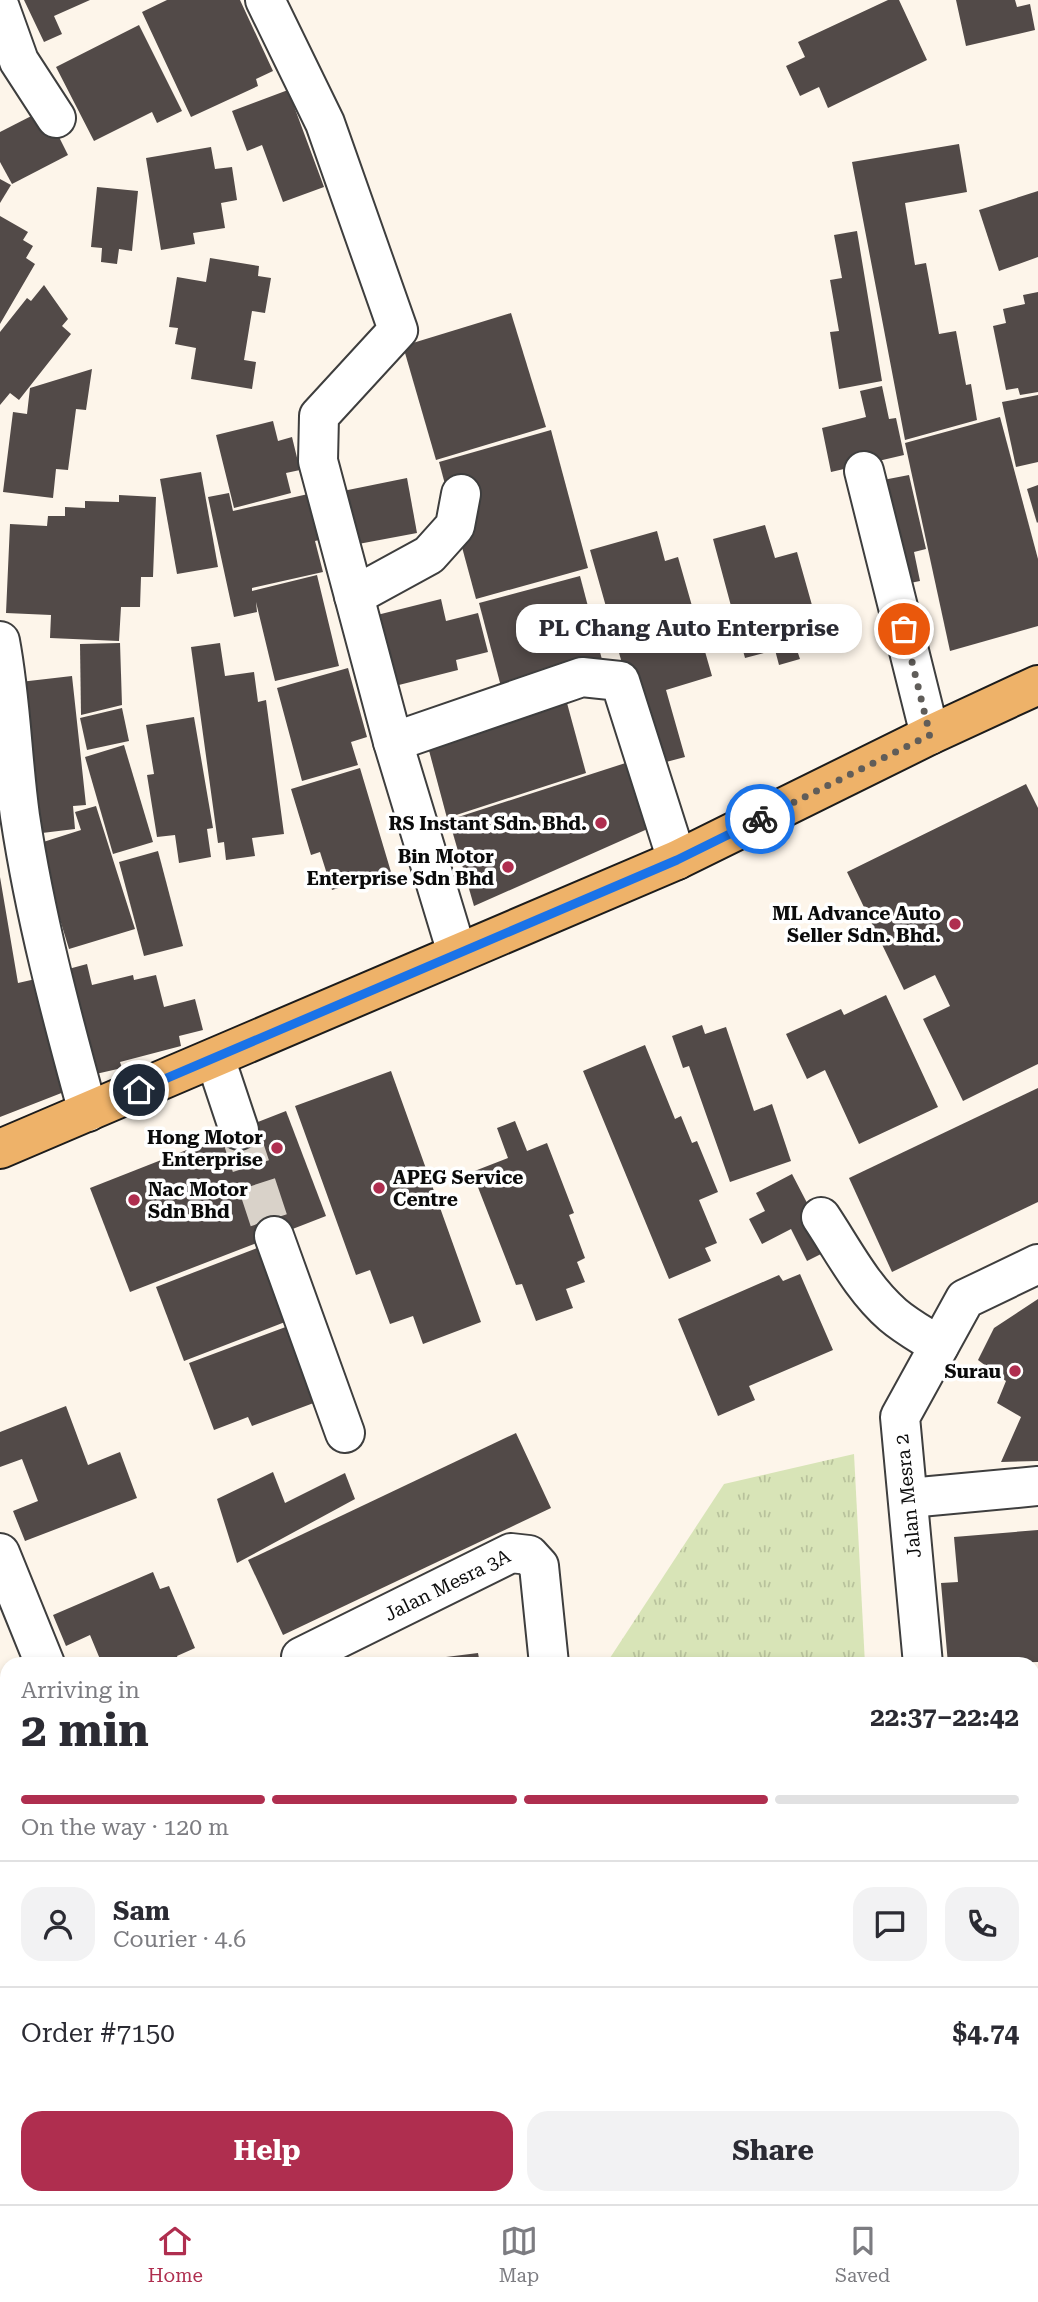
<!DOCTYPE html>
<meta charset="utf-8">
<style>
:root{--surface:#fff;--page:#f2f2f3;--text:#2b2b33;--muted:#7c7c81;--line:#e1e1e2;--accent:#af2e4f}
body{margin:0;font-family:"Roboto Serif",serif;background:var(--page);color:var(--text);height:100vh;display:flex;flex-direction:column;font-size:26px;white-space:nowrap}
*{box-sizing:border-box;margin:0}
p{font-size:23px;color:var(--muted)}
.icon{flex:none;width:38px;height:38px;fill:none;stroke:currentColor;stroke-width:2;stroke-linecap:round;stroke-linejoin:round}
.map{position:relative;flex:1;overflow:hidden}
.drawer{position:absolute;left:0px;top:1657px;width:1040px;height:548px;display:flex;flex-direction:column;background:var(--surface);border-radius:21px 21px 0 0;box-shadow:0 4px 10px #0003}
.drawer>*{flex:none}
.pin{position:absolute;display:grid;place-items:center;width:60px;height:60px;color:#fff;margin:-30px;border:4px solid #fff;border-radius:50%;box-shadow:0 2px 7px #0007}
.courier{position:absolute;display:grid;place-items:center;width:70px;height:70px;margin:-35px;border:5px solid #1a73e8;border-radius:50%;background:#fff;color:#222;box-shadow:0 2px 9px #0007}
.bubble{position:absolute;height:49px;border-radius:21px;background:var(--surface);box-shadow:0 4px 10px #0003;font-size:23px;font-weight:700;line-height:49px;text-align:center}
.summary em{font-style:normal;font-weight:700}
.summary div{display:flex;flex-direction:column-reverse}
.summary{display:flex;align-items:center;justify-content:space-between;height:119px;padding:0 21px}
h1{font-size:46px;font-weight:700;line-height:52px}
.bar{display:grid;grid-template-columns:repeat(4,1fr);gap:10px 7px;align-content:center;height:84px;padding:0 21px}
.bar i{height:9px;border-radius:5px;background:var(--line)}
.bar .on{background:var(--accent)}
.bar p{grid-column:span 4}
.line{display:flex;align-items:center;gap:18px;padding:0 21px;border-top:2px solid var(--line)}
.line div{flex:1}
.round{display:grid;place-items:center;flex:none;width:74px;height:74px;border-radius:21px;background:var(--page)}
.cta{display:flex;gap:14px;margin-top:auto;padding:14px 21px}
.cta a{flex:1;height:80px;border-radius:21px;background:var(--accent);color:#fff;font-size:28px;font-weight:700;line-height:80px;text-align:center}
.cta a+a{background:var(--page);color:var(--text)}
.tabs{display:flex;justify-content:space-around;align-items:center;height:98px;border-top:2px solid var(--line);background:var(--surface);font-size:19px;color:var(--muted)}
.tabs a{display:grid;justify-items:center;gap:4px}
.tabs .on{color:var(--accent)}
.map>svg:first-child{display:block}
.industrial{fill:url(#industrial-furrows)}
.grass{fill:#d8e4b7}
.park{fill:url(#park-tufts)}
.lines{fill:none;stroke-linecap:round;stroke-linejoin:round}
.stream{stroke:#3fa9c2;stroke-width:10}
.building{fill:#524a48}
.minor-tunnel{stroke:#d9d2c9;stroke-width:38;stroke-dasharray:38 19;stroke-linecap:butt}
.minor-casing{stroke:#3e3e3e;stroke-width:42}
.major-casing{stroke:#1c1c1c;stroke-width:42}
.minor{stroke:#fff;stroke-width:38}
.major{stroke:#eeb269;stroke-width:38}
.done{stroke:#605d59;stroke-width:7;stroke-dasharray:0 12.6}
.route{stroke:#1a73e8;stroke-width:9}
.poi-dot{fill:#af2e4f;stroke:#fff;stroke-width:2.5}
.labels{text-anchor:middle;dominant-baseline:central;stroke-width:7;stroke-linejoin:round;paint-order:stroke}
.poi-label{font-size:19px;font-weight:bold;fill:#0b0b0b;stroke:#fff;text-anchor:end}
.street-label{font-size:19px;fill:#0b0b0b;stroke:#fff}
</style>
<div class="map">
<svg width="1038" height="2204" viewBox="0 0 1038 2204">
<defs>
<pattern id="industrial-furrows" width="10" height="10" patternUnits="userSpaceOnUse" patternTransform="scale(1.75)"><rect width="10" height="10" fill="#e6dfe9"/><path d="M-1 1l2-2M0 10L10 0M9 11l2-2" fill="none" stroke="#c4bec6"/></pattern>
<pattern id="park-tufts" width="24" height="20" patternUnits="userSpaceOnUse" patternTransform="scale(1.75)"><rect width="24" height="20" fill="#d8e4b7"/><path d="M3 7l-1-3M5 7V3M7 7l1-3M15 17l-1-3M17 17v-4M19 17l1-3" fill="none" stroke="#b8c29c"/></pattern>
</defs>
<rect width="100%" height="100%" fill="#fdf5ea"/>
<g class="industrial">
<path d="M1032,2035H1038V2204H518L516,2198H1032Z"/>
<path d="M0,2044H3L7,2053V2198H68L70,2204H0Z"/>
</g>
<g class="grass">
<path d="M1038,2134V2204H561L602,2198H1032L1033,2135Z"/>
<path d="M0,2151L7,2154V2198H49L51,2204H0Z"/>
</g>
<path class="park" d="M854,1454L865,1664H606L724,1484Z"/>
<g class="lines">
<path class="stream" d="M0,2077L7,2078"/>
</g>
<g class="building">
<path d="M24,0H90L54,16L62,34L44,42Z"/>
<path d="M167,0H240L273,71L256,79L258,86L191,117L142,12Z"/>
<path d="M888,0H899L927,60L828,108L819,87L800,96L786,66L805,57L798,42Z"/>
<path d="M956,0H1015L1017,7L1030,4L1035,30L966,46Z"/>
<path d="M139,25L182,111L157,123L152,112L94,141L56,67Z"/>
<path d="M288,90L324,187L283,202L262,145L247,151L232,111Z"/>
<path d="M45,109L68,155L12,184L0,162V132Z"/>
<path d="M959,144L967,192L905,203L915,265L926,263L939,334L956,331L966,385L971,384L977,420L905,440L852,162Z"/>
<path d="M211,147L215,169L232,167L237,200L221,203L225,228L193,233L195,244L161,250L146,158Z"/>
<path d="M0,179L11,185L0,203Z"/>
<path d="M97,187L138,191L132,251L119,249L117,264L101,262L102,248L91,247Z"/>
<path d="M1038,191V257L999,271L979,210Z"/>
<path d="M0,216L28,232L23,240L33,246L26,258L35,264L0,324Z"/>
<path d="M857,231L882,381L839,389L830,332L839,331L830,280L842,278L834,235Z"/>
<path d="M210,258L259,266L258,276L271,278L265,313L252,311L244,360L256,362L252,389L191,379L196,348L175,344L178,328L169,327L177,277L206,282Z"/>
<path d="M44,285L68,319L62,326L71,334L19,400L10,393L0,405V332L27,298L31,301Z"/>
<path d="M1038,292V392L1020,395L1018,388L1006,390L993,326L1006,323L1003,309L1025,304L1023,295Z"/>
<path d="M511,313L546,427L436,460L403,346Z"/>
<path d="M92,369L86,410L76,409L68,470L56,469L53,498L3,492L13,412L27,414L30,388Z"/>
<path d="M882,386L889,419L896,418L904,455L831,472L822,428L866,417L860,391Z"/>
<path d="M1038,395V462L1016,467L1002,402Z"/>
<path d="M1000,417L1038,559V626L950,651L905,443Z"/>
<path d="M273,421L278,441L292,437L300,470L286,473L291,493L234,508L216,435Z"/>
<path d="M551,430L588,568L476,599L439,462Z"/>
<path d="M201,472L218,567L177,574L160,479Z"/>
<path d="M909,475L926,549L914,552L920,581L905,584L883,480Z"/>
<path d="M407,478L417,533L353,545L343,491Z"/>
<path d="M1038,485V522L1037,523L1027,489Z"/>
<path d="M317,492L327,538L315,541L323,572L252,588V591L317,575L339,666L275,681L256,602L257,612L234,617L208,497L229,493L233,511Z"/>
<path d="M119,495L156,497L153,577H141L140,607H121L119,641L50,638L51,615L6,613L10,524L47,526L48,516H65V507L85,508V501L119,502Z"/>
<path d="M765,525L775,558L797,552L821,637L795,644L800,659L779,665L775,650L745,658L713,539Z"/>
<path d="M657,531L665,561L678,557L712,676L666,690L685,757L651,766L590,550Z"/>
<path d="M580,576L610,690L509,717L479,603Z"/>
<path d="M441,599L446,621L478,613L488,652L456,660L458,670L387,688L369,617Z"/>
<path d="M120,643L122,705L81,715L80,644Z"/>
<path d="M220,643L225,676L254,672L258,702L266,700L284,834L252,838L255,856L226,860L224,842L218,843L191,647Z"/>
<path d="M348,668L367,737L351,742L358,765L302,781L277,688Z"/>
<path d="M72,676L86,805L73,806L75,829L42,833L39,810L33,811L20,682Z"/>
<path d="M567,703L586,773L447,818L427,743Z"/>
<path d="M122,708L129,741L87,750L80,718Z"/>
<path d="M194,717L213,828L207,829L211,857L179,863L175,835L157,837L147,775L154,774L146,725Z"/>
<path d="M124,745L153,842L113,854L85,757Z"/>
<path d="M641,758L661,823L474,906L449,820Z"/>
<path d="M360,768L391,872L332,890L320,852L311,855L291,789Z"/>
<path d="M1026,784L1038,808V1064L963,1101L923,1019L950,1006L935,975L904,990L847,872Z"/>
<path d="M96,806L135,929L69,949L37,844L81,830L75,812Z"/>
<path d="M158,851L183,946L144,956L119,862Z"/>
<path d="M0,877L18,983L40,978L49,1045L64,1092L0,1117Z"/>
<path d="M87,964L92,985L133,975L134,980L156,975L164,1007L195,999L203,1030L179,1036L181,1046L120,1062L122,1068L87,1076L61,971Z"/>
<path d="M886,995L938,1107L859,1144L825,1070L807,1079L786,1034L841,1009L844,1015Z"/>
<path d="M702,1025L705,1034L726,1027L754,1111L772,1104L791,1161L730,1182L689,1066L683,1068L672,1036Z"/>
<path d="M645,1045L675,1119L681,1116L692,1143L697,1141L718,1192L699,1200L717,1243L705,1248L711,1261L669,1279L583,1071Z"/>
<path d="M391,1071L481,1322L423,1344L413,1316L390,1324L370,1270L356,1275L295,1106Z"/>
<path d="M1038,1088V1202L892,1272L849,1178Z"/>
<path d="M286,1111L326,1216L130,1292L90,1188Z"/>
<path d="M515,1121L527,1151L547,1143L574,1213L569,1215L585,1258L577,1262L585,1282L566,1289L573,1308L536,1321L522,1284L516,1285L472,1172L508,1158L497,1128Z"/>
<path d="M792,1174L831,1249L807,1261L791,1229L762,1244L749,1219L765,1211L756,1193Z"/>
<path d="M257,1248L285,1322L184,1361L156,1287Z"/>
<path d="M800,1274L833,1350L749,1386L755,1400L718,1416L678,1319L779,1275L783,1281Z"/>
<path d="M1038,1299V1461L1001,1462L1021,1417L997,1403L1006,1381L978,1360L994,1328Z"/>
<path d="M291,1325L319,1401L252,1426L248,1417L214,1430L189,1363Z"/>
<path d="M66,1406L88,1465L120,1452L137,1498L25,1541L13,1511L38,1501L22,1459L0,1467V1432Z"/>
<path d="M516,1433L551,1508L283,1635L248,1560Z"/>
<path d="M273,1472L285,1503L345,1473L355,1499L237,1563L217,1499Z"/>
<path d="M1038,1530V1662L948,1664L941,1583L958,1582L954,1537Z"/>
<path d="M153,1572L160,1589L169,1586L195,1648L177,1656L180,1664H102L90,1635L66,1646L53,1615Z"/>
<path d="M478,1653L480,1664H398V1663Z"/>
<path d="M1032,1671H1038V1790L1032,1791Z"/>
<rect x="1032" y="1910" width="6" height="92"/>
</g>
<g class="lines">
<path class="minor-tunnel" d="M239,1130L274,1236"/>
<g class="minor-casing">
<g id="minor">
<path d="M265,0L325,123L398,330L319,416L318,461L393,742L457,953"/>
<path d="M0,8L19,61L56,118"/>
<path d="M864,471L930,735"/>
<path d="M354,596L429,555L455,526L461,494"/>
<path d="M0,641C11,699 12,758 20,816C35,916 61,1014 88,1112"/>
<path d="M393,742L582,677L620,681L677,860"/>
<path d="M215,1058L239,1130"/>
<path d="M821,1217C843,1250 862,1288 893,1315C907,1327 924,1336 939,1346"/>
<path d="M274,1236L345,1433"/>
<path d="M909,1498L1038,1486"/>
<path d="M0,1553L45,1664"/>
<path id="s1" d="M301,1657L511,1553L529,1555L539,1566L549,1664"/>
<path d="M923,1664L900,1417L965,1299L1038,1264"/>
<path d="M1032,1813H1038"/>
<path d="M256,2198L258,2204"/>
</g>
</g>
<g class="major-casing">
<path id="major" d="M0,1149L677,860L930,735L1038,685"/>
</g>
<use href="#minor" class="minor"/>
<use href="#major" class="major"/>
</g>
<g class="lines">
<path class="done" d="M760,819L930,735L904,629"/>
<path class="route" d="M139,1090L677,860L760,819"/>
</g>
<g class="poi-dot">
<circle cx="601" cy="823" r="7"/>
<circle cx="508" cy="867" r="7"/>
<circle cx="955" cy="924" r="7"/>
<circle cx="277" cy="1148" r="7"/>
<circle cx="379" cy="1188" r="7"/>
<circle cx="134" cy="1200" r="7"/>
<circle cx="1015" cy="1371" r="7"/>
</g>
<g class="labels">
<g class="poi-label">
<text x="587" y="823">RS Instant Sdn. Bhd.</text>
<text x="494" y="856">Bin Motor<tspan x="494" dy="22">Enterprise Sdn Bhd</tspan></text>
<text x="941" y="913">ML Advance Auto<tspan x="941" dy="22">Seller Sdn. Bhd.</tspan></text>
<text x="263" y="1137">Hong Motor<tspan x="263" dy="22">Enterprise</tspan></text>
<text x="393" y="1177" text-anchor="start">APEG Service<tspan x="393" dy="22">Centre</tspan></text>
<text x="148" y="1189" text-anchor="start">Nac Motor<tspan x="148" dy="22">Sdn Bhd</tspan></text>
<text x="1001" y="1371">Surau</text>
</g>
<g class="street-label">
<text transform="translate(908 1496) rotate(-96)">Jalan Mesra 2</text>
<text stroke="none"><textPath href="#s1" startOffset="163">Jalan Mesra 3A</textPath></text>
</g>
</g>
</svg>
<div class="pin" style="left:904px;top:629px;background:#ea580c"><svg class="icon" aria-label="bag" viewBox="0 0 24 24"><path d="M5 8h14l-1 12H6zM9 8a3 3 0 0 1 6 0"/></svg></div>
<div class="pin" style="left:139px;top:1090px;background:#1f2937"><svg class="icon" aria-label="home" viewBox="0 0 24 24"><path d="M3 11l9-7 9 7M6 9v11h12V9"/></svg></div>
<div class="courier" style="left:760px;top:819px"><svg class="icon" aria-label="bike" viewBox="0 0 24 24"><circle cx="6" cy="16" r="4"/><circle cx="18" cy="16" r="4"/><path d="M6 16l4-8h5l3 8M10 8l3 8H6M13 5h3"/></svg></div>
<div class="bubble" style="left:516px;top:604px;width:346px">PL Chang Auto Enterprise</div>
<section class="drawer">
<div class="summary"><div><h1>2 min</h1><p>Arriving in</p></div><em>22:37–22:42</em></div>
<div class="bar"><i class="on"></i><i class="on"></i><i class="on"></i><i></i><p>On the way · 120 m</p></div>
<div class="line" style="height:126px"><a class="round"><svg class="icon" aria-label="person" viewBox="0 0 24 24"><circle cx="12" cy="8" r="4"/><path d="M4 21q1-7 8-7t8 7"/></svg></a><div><b>Sam</b><p>Courier · 4.6</p></div><a class="round"><svg class="icon" aria-label="chat" viewBox="0 0 24 24"><path d="M4 5h16v11H9l-5 4z"/></svg></a><a class="round"><svg class="icon" aria-label="phone" viewBox="0 0 24 24"><path d="M5 4h4l2 5-3 2q2 4 5 5l2-3 5 2v4C11 20 4 13 5 4z"/></svg></a></div>
<div class="line" style="height:91px"><div>Order #7150</div><b>$4.74</b></div>
<div class="cta"><a>Help</a><a>Share</a></div>
</section>
</div>
<nav class="tabs">
<a class="on"><svg class="icon" aria-label="home" viewBox="0 0 24 24"><path d="M3 11l9-7 9 7M6 9v11h12V9"/></svg>Home</a>
<a><svg class="icon" aria-label="map" viewBox="0 0 24 24"><path d="M3 6l6-2 6 2 6-2v14l-6 2-6-2-6 2zM9 4v14M15 6v14"/></svg>Map</a>
<a><svg class="icon" aria-label="saved" viewBox="0 0 24 24"><path d="M7 4h10v16l-5-4-5 4z"/></svg>Saved</a>
</nav>
